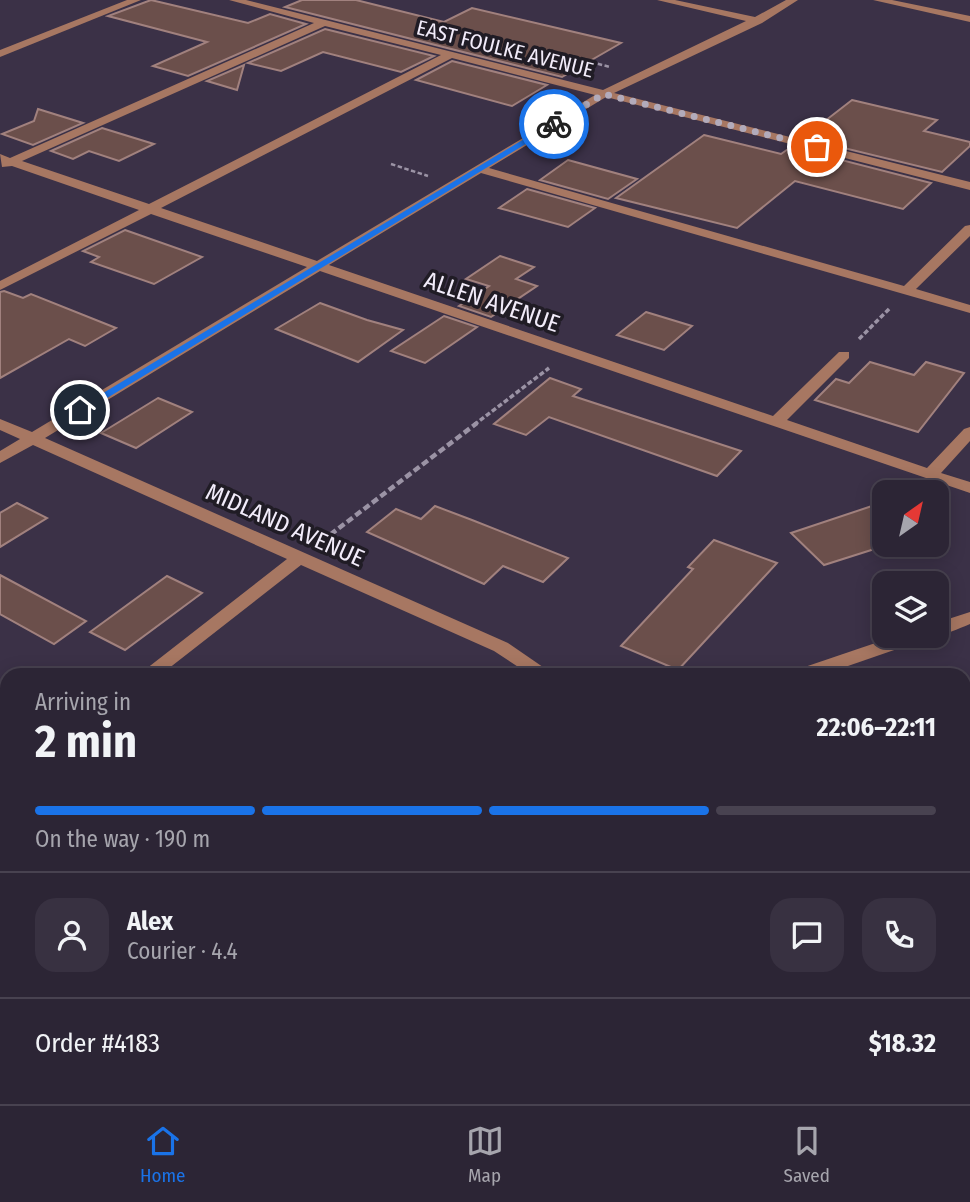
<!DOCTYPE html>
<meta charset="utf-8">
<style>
:root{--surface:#2c2535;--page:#383141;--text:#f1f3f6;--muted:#a6a5ad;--line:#484250;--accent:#1a73e8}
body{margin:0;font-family:"Fira Sans Condensed",sans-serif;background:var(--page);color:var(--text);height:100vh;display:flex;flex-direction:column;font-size:26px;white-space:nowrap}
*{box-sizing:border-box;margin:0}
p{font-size:23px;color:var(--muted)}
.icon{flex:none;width:38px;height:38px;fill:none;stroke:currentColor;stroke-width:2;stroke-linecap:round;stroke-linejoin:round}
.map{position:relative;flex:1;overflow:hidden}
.sheet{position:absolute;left:0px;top:668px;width:971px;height:436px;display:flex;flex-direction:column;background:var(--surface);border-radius:21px 21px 0 0;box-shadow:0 4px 18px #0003,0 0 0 2px var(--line)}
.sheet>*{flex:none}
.needle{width:46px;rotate:34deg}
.tools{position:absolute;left:872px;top:480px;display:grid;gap:14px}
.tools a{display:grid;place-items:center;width:77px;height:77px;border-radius:14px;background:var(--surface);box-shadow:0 4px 18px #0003,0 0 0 2px var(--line);font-size:35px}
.pin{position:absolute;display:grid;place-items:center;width:60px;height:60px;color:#fff;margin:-30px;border:4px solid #fff;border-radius:50%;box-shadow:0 2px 7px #0007}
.courier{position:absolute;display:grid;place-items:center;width:70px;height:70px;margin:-35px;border:5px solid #1a73e8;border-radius:50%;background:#fff;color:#222;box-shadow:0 2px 9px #0007}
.overview em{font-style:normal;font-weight:700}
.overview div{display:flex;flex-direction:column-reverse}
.overview{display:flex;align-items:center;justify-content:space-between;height:119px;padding:0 35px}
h1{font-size:46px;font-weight:700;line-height:52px}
.bar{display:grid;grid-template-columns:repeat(4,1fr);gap:10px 7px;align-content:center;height:84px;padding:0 35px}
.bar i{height:9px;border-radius:5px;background:var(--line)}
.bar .selected{background:var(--accent)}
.bar p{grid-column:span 4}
.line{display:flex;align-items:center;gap:18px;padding:0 35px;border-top:2px solid var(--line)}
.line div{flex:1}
.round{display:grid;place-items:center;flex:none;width:74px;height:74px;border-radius:21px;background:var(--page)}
.menu{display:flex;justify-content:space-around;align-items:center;height:98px;border-top:2px solid var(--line);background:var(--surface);font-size:19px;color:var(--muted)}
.menu a{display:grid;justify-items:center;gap:4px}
.menu .selected{color:var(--accent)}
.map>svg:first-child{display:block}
.building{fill:#6b4f4b;stroke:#a1817e;stroke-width:2}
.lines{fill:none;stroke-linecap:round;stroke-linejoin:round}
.path-far2{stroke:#9b93a5;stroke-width:2.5;stroke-dasharray:4.5 2.5;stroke-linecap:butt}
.path-far1{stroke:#9b93a5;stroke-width:3.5;stroke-dasharray:5 2.5;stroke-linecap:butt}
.path{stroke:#9b93a5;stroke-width:4.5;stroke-dasharray:7 3.5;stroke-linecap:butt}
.minor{fill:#a77762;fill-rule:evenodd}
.route{fill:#1a73e8}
.done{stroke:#b2abbb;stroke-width:7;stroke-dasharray:0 12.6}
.labels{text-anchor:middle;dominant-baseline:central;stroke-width:7;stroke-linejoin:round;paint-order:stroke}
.far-street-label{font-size:21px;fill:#f2ecfa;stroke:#201c25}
.street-label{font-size:24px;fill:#f2ecfa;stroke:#201c25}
</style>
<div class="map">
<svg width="970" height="1104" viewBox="0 0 970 1104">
<rect width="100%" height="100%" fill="#3b3147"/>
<g class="building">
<path d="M151,0L248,23L270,14L306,24L188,76L153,66L207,42L108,16Z"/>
<path d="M302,0H356L444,22L472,8L621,43L562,77L285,7Z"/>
<path d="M325,29L434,56L401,72L323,52L281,71L248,63Z"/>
<path d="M452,61L547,85L512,106L416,80Z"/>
<path d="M244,65L237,90L207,81Z"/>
<path d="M852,100L937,120L924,131L970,142V146L942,172L803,138Z"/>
<path d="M38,109L83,123L33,145L2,134L34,121Z"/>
<path d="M102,128L154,144L119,161L89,151L73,159L51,151Z"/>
<path d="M704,135L781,154L791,147L931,183L903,209L795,181L737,228L616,198Z"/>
<path d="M568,160L637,179L608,199L540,180Z"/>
<path d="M527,189L595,208L568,227L499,208Z"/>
<path d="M125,230L202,257L154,284L91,262L99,257L83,251Z"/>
<path d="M500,256L534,267L516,279L537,286L491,317L459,306L489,286L466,279Z"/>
<path d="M4,291L23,298L31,294L116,328L85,346L69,339L0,378V292Z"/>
<path d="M320,303L367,320L403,330L358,362L276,329Z"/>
<path d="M646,312L692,326L664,350L617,335Z"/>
<path d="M444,316L477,327L425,363L391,351Z"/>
<path d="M870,362L914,375L926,362L964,373L918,432L815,400L836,379L849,383Z"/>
<path d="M550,378L581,389L573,396L741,451L717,476L549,417L526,435L494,424Z"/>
<path d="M158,398L192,412L136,448L101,433Z"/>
<path d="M884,502V546L824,565L791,533Z"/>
<path d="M17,503L47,518L0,547V513Z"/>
<path d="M435,506L472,520L568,558L543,582L503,566L484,584L367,532L396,509L421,519Z"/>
<path d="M714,540L777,563L678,670L621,646L693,569L688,567Z"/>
<path d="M0,575L86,621L54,644L0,614Z"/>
<path d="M167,576L202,593L125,650L90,632Z"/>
</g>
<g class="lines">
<g class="path-far2">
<path d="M591,62L610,67"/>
<path d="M391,164L428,176"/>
</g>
<g class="path-far1">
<path d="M859,339L890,308"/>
<path d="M474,425L549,368"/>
</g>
<path class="path" d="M322,541L477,423"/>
<g class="minor">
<path d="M127,0H141L0,57V50Z"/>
<path d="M229,0H246L603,90L746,21L657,0H675L755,17L786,0H798L762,23L614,93L970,182V190L606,97L489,168L904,286L965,226L970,225V236L916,289L970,305V313L481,173L329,265L773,416L839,352H849V358L787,420L927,468L964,429L970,427V441L941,473L970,482V493L320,271L45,438L508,643L556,676H532L494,651L301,565L159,676H137L287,559L33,445L0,463V451L20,439L0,430V419L32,432L307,267L151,214L0,290V281L139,210L12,166L2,167L0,154L10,158L314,23ZM325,26L441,55L149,204L22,161ZM452,58L595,95L317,261L161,208Z"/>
<path d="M873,0H892L970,16V22Z"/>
<path d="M970,612V624C958,629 945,635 933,635H936V623Z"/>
<path d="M899,635H928L926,639L819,676H788L790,672Z"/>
<path d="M7,774V792L0,794V776Z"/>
<path d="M7,927V945L0,947V929Z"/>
<path d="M265,1097H290L293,1104H267Z"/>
<path d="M803,1097H840L837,1104H799Z"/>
<path d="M859,1097H885L889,1104H862Z"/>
</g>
</g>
<path class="route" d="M554,121L557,125L84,412L75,410Z"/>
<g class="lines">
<path class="done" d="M554,124L604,94L817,147"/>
</g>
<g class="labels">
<g class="far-street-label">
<text transform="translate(505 49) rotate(14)">EAST FOULKE AVENUE</text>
</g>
<g class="street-label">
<text transform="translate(492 302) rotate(19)">ALLEN AVENUE</text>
<text transform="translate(285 525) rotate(24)">MIDLAND AVENUE</text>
</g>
</g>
</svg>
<div class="tools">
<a><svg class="needle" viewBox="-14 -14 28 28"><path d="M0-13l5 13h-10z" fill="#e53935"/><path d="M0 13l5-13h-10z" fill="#a6a5ad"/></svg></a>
<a><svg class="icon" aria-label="layers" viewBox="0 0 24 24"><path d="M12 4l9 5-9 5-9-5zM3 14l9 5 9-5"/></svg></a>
</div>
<div class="pin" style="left:817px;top:147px;background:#ea580c"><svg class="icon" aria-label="bag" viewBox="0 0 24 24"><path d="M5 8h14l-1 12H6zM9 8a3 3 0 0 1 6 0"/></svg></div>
<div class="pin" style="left:80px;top:410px;background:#1f2937"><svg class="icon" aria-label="home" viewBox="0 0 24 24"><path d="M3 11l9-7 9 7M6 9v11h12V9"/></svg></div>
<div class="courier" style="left:554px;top:124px"><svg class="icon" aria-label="bike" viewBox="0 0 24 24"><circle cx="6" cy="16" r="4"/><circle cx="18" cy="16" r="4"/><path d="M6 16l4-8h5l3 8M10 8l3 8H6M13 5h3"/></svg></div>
<section class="sheet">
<div class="overview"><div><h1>2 min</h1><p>Arriving in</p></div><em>22:06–22:11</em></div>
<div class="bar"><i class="selected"></i><i class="selected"></i><i class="selected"></i><i></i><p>On the way · 190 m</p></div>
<div class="line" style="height:126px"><a class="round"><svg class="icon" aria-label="person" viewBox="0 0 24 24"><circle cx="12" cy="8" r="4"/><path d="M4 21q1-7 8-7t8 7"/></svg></a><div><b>Alex</b><p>Courier · 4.4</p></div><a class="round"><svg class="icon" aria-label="chat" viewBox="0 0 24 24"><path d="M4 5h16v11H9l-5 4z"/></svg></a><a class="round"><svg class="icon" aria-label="phone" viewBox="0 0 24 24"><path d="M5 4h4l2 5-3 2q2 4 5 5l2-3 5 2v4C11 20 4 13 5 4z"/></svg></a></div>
<div class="line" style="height:91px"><div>Order #4183</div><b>$18.32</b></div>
</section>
</div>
<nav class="menu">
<a class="selected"><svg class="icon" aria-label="home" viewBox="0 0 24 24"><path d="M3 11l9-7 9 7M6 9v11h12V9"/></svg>Home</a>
<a><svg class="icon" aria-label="map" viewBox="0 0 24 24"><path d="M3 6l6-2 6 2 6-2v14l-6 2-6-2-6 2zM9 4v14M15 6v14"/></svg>Map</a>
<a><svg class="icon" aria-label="saved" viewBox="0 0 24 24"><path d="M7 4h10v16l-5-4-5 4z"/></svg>Saved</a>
</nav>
